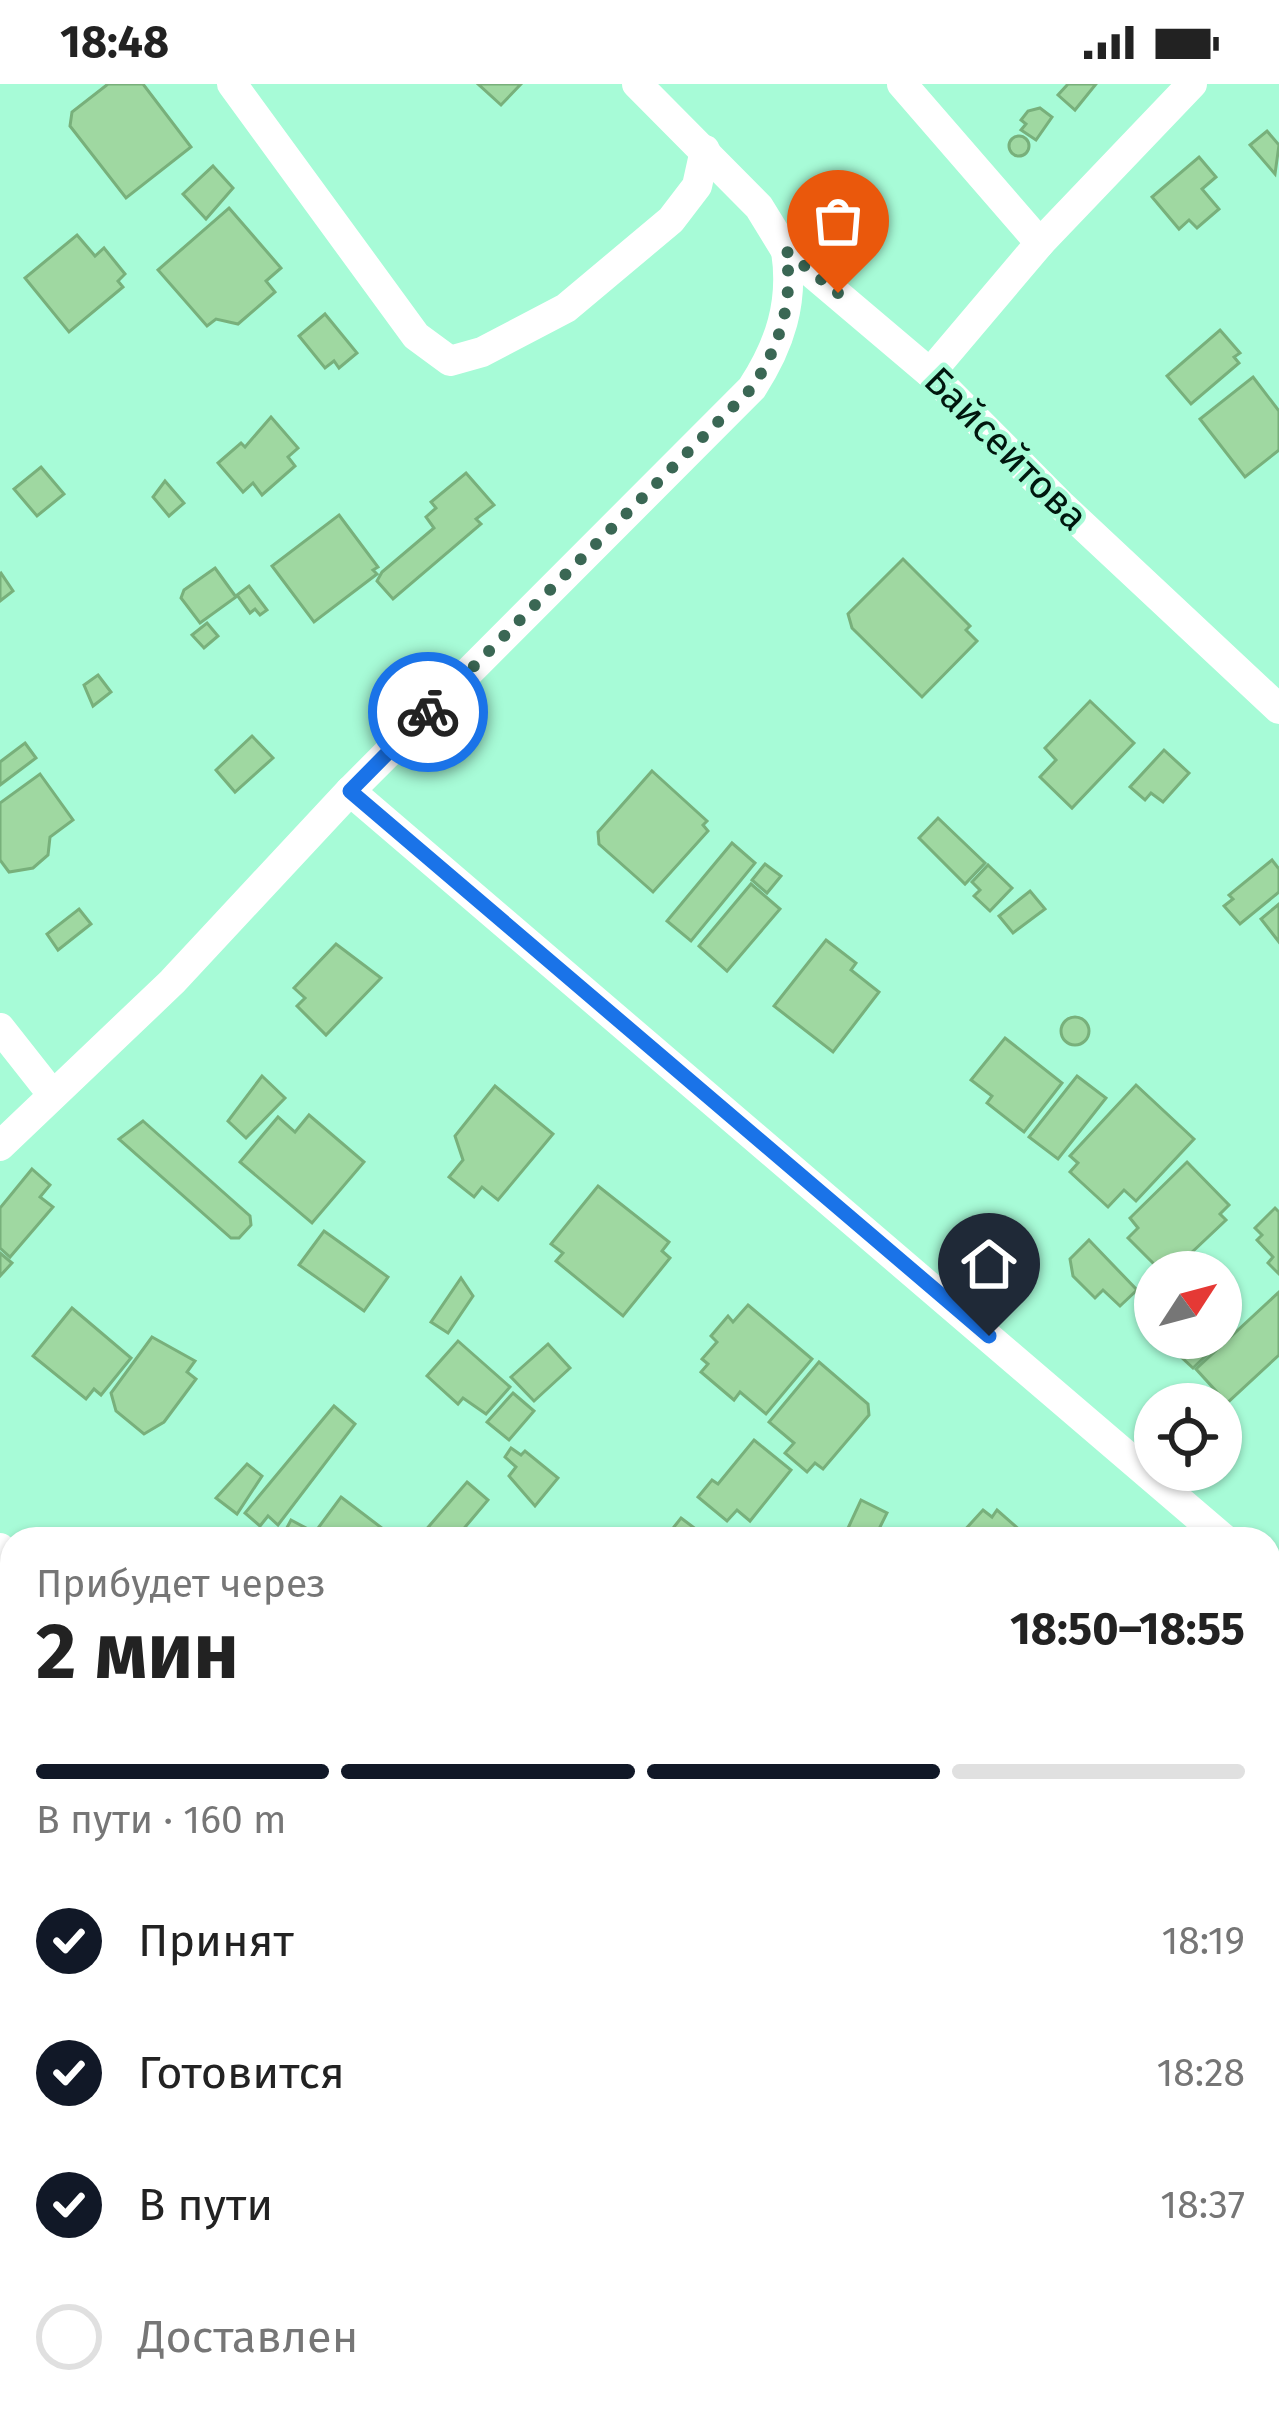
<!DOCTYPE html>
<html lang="ru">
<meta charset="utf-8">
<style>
:root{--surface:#fff;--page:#f2f2f2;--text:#222;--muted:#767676;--line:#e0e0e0;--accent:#111827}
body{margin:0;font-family:"Fira Sans",sans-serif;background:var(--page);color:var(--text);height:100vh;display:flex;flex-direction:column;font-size:45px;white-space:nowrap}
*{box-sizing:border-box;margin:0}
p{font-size:39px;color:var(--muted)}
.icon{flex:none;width:66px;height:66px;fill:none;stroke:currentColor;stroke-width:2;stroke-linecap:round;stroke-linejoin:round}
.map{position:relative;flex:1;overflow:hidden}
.sheet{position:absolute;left:0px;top:1443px;width:1281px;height:903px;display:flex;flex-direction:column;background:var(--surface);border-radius:36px 36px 0 0;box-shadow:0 3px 9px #0004}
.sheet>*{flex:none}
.needle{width:78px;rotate:54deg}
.fabs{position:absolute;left:1134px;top:1167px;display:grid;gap:24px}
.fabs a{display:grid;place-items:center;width:108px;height:108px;border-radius:50%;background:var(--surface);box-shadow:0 3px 9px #0004;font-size:60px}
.pin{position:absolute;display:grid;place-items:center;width:102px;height:102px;color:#fff;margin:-123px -51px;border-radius:50% 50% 50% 0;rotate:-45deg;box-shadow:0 0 12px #0007}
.pin .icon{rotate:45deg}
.courier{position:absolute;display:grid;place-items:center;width:120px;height:120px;margin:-60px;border:9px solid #1a73e8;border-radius:50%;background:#fff;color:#222;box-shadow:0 3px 15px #0007}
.head em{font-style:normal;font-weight:700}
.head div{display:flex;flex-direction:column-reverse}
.head{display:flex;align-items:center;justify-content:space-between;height:204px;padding:0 36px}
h1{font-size:78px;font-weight:700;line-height:90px}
.bar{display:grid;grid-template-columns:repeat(4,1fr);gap:18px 12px;align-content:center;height:144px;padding:0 36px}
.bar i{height:15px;border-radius:9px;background:var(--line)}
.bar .current{background:var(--accent)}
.bar p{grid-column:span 4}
ol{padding:0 36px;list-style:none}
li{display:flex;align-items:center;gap:36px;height:132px}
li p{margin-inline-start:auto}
li .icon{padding:12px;border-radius:50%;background:var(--accent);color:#fff;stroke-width:4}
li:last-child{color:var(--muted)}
li i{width:66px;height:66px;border:6px solid var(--line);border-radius:50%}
.status{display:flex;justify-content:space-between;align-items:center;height:84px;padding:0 60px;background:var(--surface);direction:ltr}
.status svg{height:33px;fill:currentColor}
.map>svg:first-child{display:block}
.building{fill:#9fd8a1;stroke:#78b07b;stroke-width:3}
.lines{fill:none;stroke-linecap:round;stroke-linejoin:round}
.street{stroke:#fff;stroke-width:30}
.rail{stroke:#1e4032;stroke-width:9;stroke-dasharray:6 12;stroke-linecap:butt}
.done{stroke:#3a6754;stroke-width:12;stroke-dasharray:0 21.6}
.route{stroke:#1a73e8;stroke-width:15}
.labels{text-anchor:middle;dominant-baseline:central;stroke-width:9;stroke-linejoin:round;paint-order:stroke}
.street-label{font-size:39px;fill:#00170e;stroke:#a7fbd7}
</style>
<div class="status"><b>18:48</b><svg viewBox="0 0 49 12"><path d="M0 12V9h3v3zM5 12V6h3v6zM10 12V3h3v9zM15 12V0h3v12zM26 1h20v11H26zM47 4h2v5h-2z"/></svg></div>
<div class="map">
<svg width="1279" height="2344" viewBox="0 0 1279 2344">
<rect width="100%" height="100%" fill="#a7fbd7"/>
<g class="building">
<path d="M108,0H143L191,63L126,114L70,42L72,28Z"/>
<path d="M478,0H521L501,21Z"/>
<path d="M1068,0H1096L1075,26L1058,11Z"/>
<path d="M1040,24L1052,33L1036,56L1021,46L1026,40L1021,36L1028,27Z"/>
<path d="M1267,47L1279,61L1275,90L1250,61Z"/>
<circle cx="1019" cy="62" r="10"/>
<path d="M1199,73L1216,93L1202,105L1219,125L1197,144L1189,136L1179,145L1152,113Z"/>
<path d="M213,82L233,104L206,135L183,110Z"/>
<path d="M229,124L281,184L266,197L275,208L238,240L216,235L207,242L158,186Z"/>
<path d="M77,151L95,172L104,164L125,190L118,197L123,203L69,248L25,194Z"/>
<path d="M325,230L357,269L339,284L334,277L325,284L299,252Z"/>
<path d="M1220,246L1240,269L1234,273L1239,279L1191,320L1167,292Z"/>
<path d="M1253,293L1279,327V366L1245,393L1200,335Z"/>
<path d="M271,333L298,364L288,373L295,382L262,411L253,399L243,408L218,379L241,359L245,363Z"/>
<path d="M41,383L64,410L37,432L14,405Z"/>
<path d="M466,389L494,421L476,435L481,440L393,515L377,497L382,488L434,444L426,433L436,424L431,418Z"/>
<path d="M165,397L184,419L169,432L153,413Z"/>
<path d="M339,431L378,483L373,486L377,490L314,538L272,482Z"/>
<path d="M903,475L970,542L966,546L977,557L922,613L852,544L848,530Z"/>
<path d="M215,484L236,513L200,539L181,514L184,506Z"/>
<path d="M1,489L13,507L0,517V490Z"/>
<path d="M249,502L267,526L260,531L255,525L250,529L237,511Z"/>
<path d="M207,539L218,552L204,564L192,551Z"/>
<path d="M98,591L111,608L93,622L84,601Z"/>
<path d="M1090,617L1134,659L1072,724L1040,693L1056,676L1045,664Z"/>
<path d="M252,652L273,674L235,708L216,686Z"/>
<path d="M25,659L36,674L0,701V678Z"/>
<path d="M1164,666L1189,689L1163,718L1151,709L1145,716L1130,703Z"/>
<path d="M652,687L707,737L703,741L708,747L653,808L599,760L598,748Z"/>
<path d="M40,690L73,736L50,753L48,771L33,784L9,788L0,776V719Z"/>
<path d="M938,734L985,779L965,800L919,754Z"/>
<path d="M732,759L755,779L691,857L667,837Z"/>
<path d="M1272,776L1279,785V808L1240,840L1224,822L1233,815L1229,811Z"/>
<path d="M765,780L781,792L767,809L752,796Z"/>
<path d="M988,781L1012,804L990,827L974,812L980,806L972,798Z"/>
<path d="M751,800L780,825L727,887L699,862Z"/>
<path d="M1030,807L1045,825L1013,849L999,832Z"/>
<path d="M1279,820V858L1261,835Z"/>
<path d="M79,825L91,840L58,866L47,850Z"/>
<path d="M826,856L856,879L851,886L879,908L833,968L774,922Z"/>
<path d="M336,860L381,894L326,951L297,922L305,914L294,904Z"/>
<circle cx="1075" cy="947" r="14"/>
<path d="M1005,954L1062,999L1024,1048L987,1019L992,1012L971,996Z"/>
<path d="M262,992L285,1014L246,1054L228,1037Z"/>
<path d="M1077,992L1106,1014L1058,1075L1029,1053Z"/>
<path d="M1136,1001L1194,1055L1136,1117L1124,1106L1108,1123L1070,1088L1078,1079L1070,1072Z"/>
<path d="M495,1002L553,1050L498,1116L482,1103L474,1113L449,1093L463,1076L455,1052Z"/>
<path d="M309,1031L364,1078L312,1139L240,1078L278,1033L295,1048Z"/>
<path d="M143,1037L250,1132L251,1141L239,1154H231L119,1055Z"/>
<path d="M1187,1078L1229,1121L1220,1130L1226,1136L1172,1187L1161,1176L1155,1181L1128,1154L1138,1144L1130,1134Z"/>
<path d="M32,1085L50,1101L40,1113L53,1123L10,1173L0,1164V1124Z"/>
<path d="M598,1102L669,1158L662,1167L670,1174L623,1232L556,1177L563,1169L551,1160Z"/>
<path d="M1275,1124L1279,1128V1190L1268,1179L1273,1173L1257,1156L1262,1151L1255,1144Z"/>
<path d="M324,1147L388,1193L364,1227L299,1181Z"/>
<path d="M1089,1156L1137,1206L1120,1222L1103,1206L1095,1214L1073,1192L1070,1175Z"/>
<path d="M0,1169L12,1179L0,1192Z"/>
<path d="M461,1194L473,1212L448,1249L431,1238Z"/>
<path d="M1279,1208V1271L1227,1319L1196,1285Z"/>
<path d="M748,1221L812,1275L766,1330L740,1308L734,1316L701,1288L708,1280L702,1275L717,1258L711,1252L728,1232L733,1238Z"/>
<path d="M72,1224L131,1274L101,1311L94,1305L86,1315L33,1272Z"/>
<path d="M1221,1234L1233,1246L1193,1284L1180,1272L1198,1254H1221Z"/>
<path d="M152,1253L195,1277L187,1288L196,1295L164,1338L144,1350L116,1327L111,1309Z"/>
<path d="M458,1257L510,1303L486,1330L463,1314L458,1320L427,1292Z"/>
<path d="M548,1260L570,1284L534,1317L511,1293Z"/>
<path d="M819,1278L868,1320L869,1331L823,1385L815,1379L807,1388L785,1369L794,1359L769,1338Z"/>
<path d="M513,1309L534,1327L509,1356L487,1338Z"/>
<path d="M334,1322L355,1340L278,1441L268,1432L260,1442L245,1429Z"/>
<path d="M754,1356L791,1386L750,1437L737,1426L727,1437L698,1413L712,1396L718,1400Z"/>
<path d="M511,1364L521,1371L525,1367L558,1394L535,1422L509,1392L516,1383L505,1373Z"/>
<path d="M247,1380L262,1392L237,1430L216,1414Z"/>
<path d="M467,1398L488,1416L455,1455H418Z"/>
<path d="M341,1413L391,1451L388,1455H310Z"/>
<path d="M861,1416L887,1429L874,1455H843Z"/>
<path d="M983,1426L992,1433L997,1426L1030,1455H969L962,1449Z"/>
<path d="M681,1434L697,1446L690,1455L670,1448Z"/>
<path d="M291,1436L306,1444L297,1455H281Z"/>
<path d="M1271,1636L1279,1645V1718L1269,1727Z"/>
<path d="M1269,1781L1279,1791V1816L1269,1826Z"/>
<path d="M1279,1818V1881H1278L1269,1872V1829Z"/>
<path d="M1279,2215V2259L1269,2270V2226Z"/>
<path d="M1279,2275V2309L1269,2300V2287Z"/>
</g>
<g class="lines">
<g class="street">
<path d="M232,0L416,252L450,277L482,268L566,224L671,136L697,102L705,66"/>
<path d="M637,0L759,123L786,167L930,289L1062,422L1279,625"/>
<path d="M902,0L1040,159"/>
<path d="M930,289L1040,159L1192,0"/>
<path d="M350,707L1224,1455"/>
<path d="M0,944L52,1010"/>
<path d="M0,1062L172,898L350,707L752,304C780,261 794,218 786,167"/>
<path d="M0,1464L12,1475"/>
<path d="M1269,1493L1279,1501"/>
<path d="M1008,2334L1019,2344"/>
</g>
<path class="rail" d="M278,2334L291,2344"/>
</g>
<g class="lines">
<path class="done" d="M428,628L752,304C780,261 794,218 786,167L838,209"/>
<path class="route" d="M428,628L350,707L989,1252"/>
</g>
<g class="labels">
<g class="street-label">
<text transform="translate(1006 365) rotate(45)">Байсейтова</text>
</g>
</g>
</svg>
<div class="fabs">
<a><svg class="needle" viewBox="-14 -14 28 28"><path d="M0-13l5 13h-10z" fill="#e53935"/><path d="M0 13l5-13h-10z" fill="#767676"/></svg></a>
<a><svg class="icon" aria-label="locate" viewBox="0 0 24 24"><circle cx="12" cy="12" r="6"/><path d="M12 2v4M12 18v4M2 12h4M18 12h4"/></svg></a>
</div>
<div class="pin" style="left:838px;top:209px;background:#ea580c"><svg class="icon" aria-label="bag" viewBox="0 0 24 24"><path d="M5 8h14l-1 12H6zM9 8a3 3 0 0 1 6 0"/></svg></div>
<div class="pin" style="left:989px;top:1252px;background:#1f2937"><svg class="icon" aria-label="home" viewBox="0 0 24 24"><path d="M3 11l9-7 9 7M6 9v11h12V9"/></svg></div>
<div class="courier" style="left:428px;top:628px"><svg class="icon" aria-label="bike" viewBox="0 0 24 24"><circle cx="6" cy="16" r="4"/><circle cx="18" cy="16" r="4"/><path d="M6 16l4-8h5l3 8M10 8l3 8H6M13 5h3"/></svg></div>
<section class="sheet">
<div class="head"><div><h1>2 мин</h1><p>Прибудет через</p></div><em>18:50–18:55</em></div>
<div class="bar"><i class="current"></i><i class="current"></i><i class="current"></i><i></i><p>В пути · 160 m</p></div>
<ol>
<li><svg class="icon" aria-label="check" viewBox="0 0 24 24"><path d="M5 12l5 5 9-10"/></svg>Принят<p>18:19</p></li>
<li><svg class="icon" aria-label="check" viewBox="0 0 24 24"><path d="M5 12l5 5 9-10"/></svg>Готовится<p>18:28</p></li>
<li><svg class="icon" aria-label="check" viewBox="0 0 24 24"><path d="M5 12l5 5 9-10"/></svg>В пути<p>18:37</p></li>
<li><i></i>Доставлен</li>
</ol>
</section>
</div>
